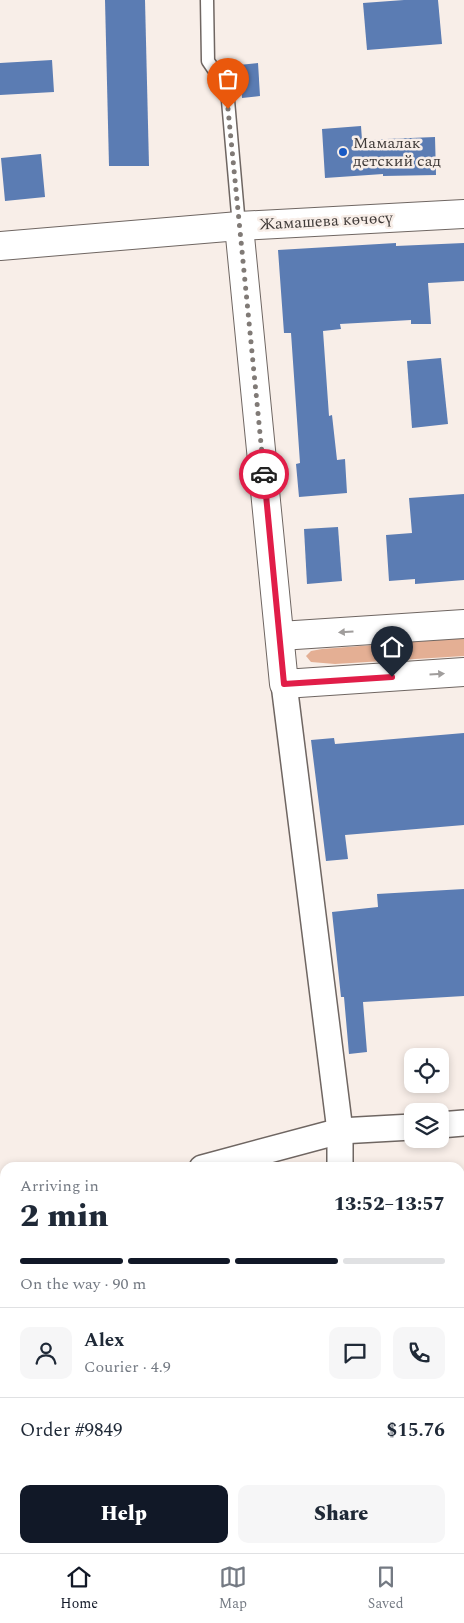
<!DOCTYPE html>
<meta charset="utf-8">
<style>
:root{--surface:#fff;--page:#f6f6f7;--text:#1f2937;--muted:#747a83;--line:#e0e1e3;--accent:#111827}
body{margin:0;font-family:Spectral,serif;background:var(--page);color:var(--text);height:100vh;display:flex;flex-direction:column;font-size:19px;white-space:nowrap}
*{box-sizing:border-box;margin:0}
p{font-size:16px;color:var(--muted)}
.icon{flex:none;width:28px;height:28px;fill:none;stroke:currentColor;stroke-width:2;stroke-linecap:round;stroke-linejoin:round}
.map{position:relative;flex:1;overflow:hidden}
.sheet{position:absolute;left:0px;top:1162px;width:465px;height:391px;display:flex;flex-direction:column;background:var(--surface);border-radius:15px 15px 0 0;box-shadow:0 2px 8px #0003}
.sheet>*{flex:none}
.fabs{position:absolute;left:404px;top:1048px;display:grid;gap:10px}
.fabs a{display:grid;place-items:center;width:45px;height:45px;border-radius:10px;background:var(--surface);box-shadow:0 2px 8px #0003;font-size:25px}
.pin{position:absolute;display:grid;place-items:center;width:42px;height:42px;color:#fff;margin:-51px -21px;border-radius:50% 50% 50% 0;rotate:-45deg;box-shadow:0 0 5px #0007}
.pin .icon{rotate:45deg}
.courier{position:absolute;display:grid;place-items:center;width:50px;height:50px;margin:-25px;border:4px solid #e11d48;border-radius:50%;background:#fff;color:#222;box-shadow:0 1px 6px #0007}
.headline em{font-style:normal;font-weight:800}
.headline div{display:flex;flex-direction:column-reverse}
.headline{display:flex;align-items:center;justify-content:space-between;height:85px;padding:0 20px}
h1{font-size:32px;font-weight:800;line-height:38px}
.bar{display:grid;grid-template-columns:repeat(4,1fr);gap:8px 5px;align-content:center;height:60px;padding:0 20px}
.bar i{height:6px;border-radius:4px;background:var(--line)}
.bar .selected{background:var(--accent)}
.bar p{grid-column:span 4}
.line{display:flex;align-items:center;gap:12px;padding:0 20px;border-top:1px solid var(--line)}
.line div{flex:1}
.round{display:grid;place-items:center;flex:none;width:52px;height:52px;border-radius:10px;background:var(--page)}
.cta{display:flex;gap:10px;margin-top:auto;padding:10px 20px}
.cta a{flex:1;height:58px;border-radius:10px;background:var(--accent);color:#fff;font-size:20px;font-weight:800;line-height:58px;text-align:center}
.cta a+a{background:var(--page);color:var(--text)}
.tab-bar{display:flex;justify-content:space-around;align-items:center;height:70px;border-top:1px solid var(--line);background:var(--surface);font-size:14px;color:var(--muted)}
.tab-bar a{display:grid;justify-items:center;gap:2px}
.tab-bar .selected{color:var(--accent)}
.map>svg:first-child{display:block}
.green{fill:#e4af94}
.building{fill:#5b7cb3}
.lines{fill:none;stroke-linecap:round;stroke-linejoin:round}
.lane-casing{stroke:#6f6662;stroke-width:15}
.street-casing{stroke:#6f6662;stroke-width:28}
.secondary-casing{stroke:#6f6662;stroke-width:30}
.lane{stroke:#fff;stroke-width:12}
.street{stroke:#fff;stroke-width:25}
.secondary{stroke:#fff;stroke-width:28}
.oneway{fill:#a09d9c}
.done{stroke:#807a76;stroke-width:5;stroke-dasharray:0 9}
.route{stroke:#e11d48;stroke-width:6}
.poi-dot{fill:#1759c4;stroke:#f8eee8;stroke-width:2}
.labels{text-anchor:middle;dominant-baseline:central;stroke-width:5;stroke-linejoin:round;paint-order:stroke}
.poi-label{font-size:16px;fill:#403b39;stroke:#f8eee8;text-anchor:start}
.street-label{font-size:16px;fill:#403b39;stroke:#f8eee8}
</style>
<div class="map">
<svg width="464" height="1553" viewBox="0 0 464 1553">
<rect width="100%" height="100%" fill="#f8eee8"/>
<path class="green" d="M464,638V656L335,664L311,662L306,656L311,651L322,649Z"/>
<g class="building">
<path d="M105,0H145L149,166H109Z"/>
<path d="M404,0H438L442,44L367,50L363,3Z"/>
<path d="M52,60L54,92L0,95V63Z"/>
<path d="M258,63L260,96L242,98L239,65Z"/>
<path d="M361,126L362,140L435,137L436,175L383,176V174L325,178L322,129Z"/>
<path d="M41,154L45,197L5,201L1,158Z"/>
<path d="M396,243V246L464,243V281L428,283L431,324H411V320L340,324L341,329L323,331L329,416L332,415L337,460L345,459L347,493L299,497L296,464L300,463L291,333H284L278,250Z"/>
<path d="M441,358L448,424L412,428L407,361Z"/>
<path d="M464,494V580L415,584V579L389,581L386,535L412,533L409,498Z"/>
<path d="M338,527L342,581L307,584L304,529Z"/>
<path d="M464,733V825L345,835L348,859L326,861L311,740L334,738L335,744Z"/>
<path d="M464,889V996L363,1002L367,1052L349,1054L344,997H341L332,912L378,907L377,894Z"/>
</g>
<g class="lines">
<g class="lane-casing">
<g id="lane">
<path d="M207,0L208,61L227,89L239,226"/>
<path d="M0,1504H5"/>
<path d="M197,1549V1553"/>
</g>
</g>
<g class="street-casing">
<g id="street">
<path d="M284,684L340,1131V1168"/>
<path d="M440,1125L464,1123"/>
<path d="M202,1168L340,1131L412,1127"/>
<path d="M0,1220L5,1219"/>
<path d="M379,1549V1553"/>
<path d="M418,1549L419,1553"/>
</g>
</g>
<g class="secondary-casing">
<g id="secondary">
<path d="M239,226L284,684L464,672"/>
<path d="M0,246L239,226L464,214"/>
<path d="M280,636L464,624"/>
</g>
</g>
<use href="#lane" class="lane"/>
<use href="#street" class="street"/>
<use href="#secondary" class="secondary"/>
</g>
<defs><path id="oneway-solid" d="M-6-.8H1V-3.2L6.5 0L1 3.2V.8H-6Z" transform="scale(1.25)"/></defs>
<g class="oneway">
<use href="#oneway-solid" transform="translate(346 632) rotate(176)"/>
<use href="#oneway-solid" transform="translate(437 674) rotate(-4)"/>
</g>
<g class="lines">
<path class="done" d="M228,109L264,474"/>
<path class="route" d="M264,474L284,684L392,677"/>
</g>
<circle class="poi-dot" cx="343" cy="152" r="5"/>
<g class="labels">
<g class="poi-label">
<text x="353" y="143">Мамалак<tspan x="353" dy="18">детский сад</tspan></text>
</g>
<g class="street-label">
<text transform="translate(326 221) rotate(-3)">Жамашева көчөсү</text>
</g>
</g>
</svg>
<div class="fabs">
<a><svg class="icon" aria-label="locate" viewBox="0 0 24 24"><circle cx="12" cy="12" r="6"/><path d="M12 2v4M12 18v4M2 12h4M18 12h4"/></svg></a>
<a><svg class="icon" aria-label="layers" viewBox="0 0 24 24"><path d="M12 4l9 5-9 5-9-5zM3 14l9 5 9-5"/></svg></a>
</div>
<div class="pin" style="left:228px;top:109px;background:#ea580c"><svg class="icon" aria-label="bag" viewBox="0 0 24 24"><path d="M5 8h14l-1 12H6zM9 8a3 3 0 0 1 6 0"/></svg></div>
<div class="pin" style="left:392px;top:677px;background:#1f2937"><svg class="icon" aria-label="home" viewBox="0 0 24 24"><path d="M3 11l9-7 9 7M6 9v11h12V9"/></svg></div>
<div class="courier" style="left:264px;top:474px"><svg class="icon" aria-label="car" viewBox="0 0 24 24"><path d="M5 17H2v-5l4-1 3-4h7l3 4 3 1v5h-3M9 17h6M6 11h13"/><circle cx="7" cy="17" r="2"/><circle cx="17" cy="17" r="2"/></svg></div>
<section class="sheet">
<div class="headline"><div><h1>2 min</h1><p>Arriving in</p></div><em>13:52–13:57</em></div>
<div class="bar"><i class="selected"></i><i class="selected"></i><i class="selected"></i><i></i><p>On the way · 90 m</p></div>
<div class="line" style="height:90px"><a class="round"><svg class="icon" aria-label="person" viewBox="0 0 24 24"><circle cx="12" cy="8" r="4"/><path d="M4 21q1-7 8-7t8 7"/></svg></a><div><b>Alex</b><p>Courier · 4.9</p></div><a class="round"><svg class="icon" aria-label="chat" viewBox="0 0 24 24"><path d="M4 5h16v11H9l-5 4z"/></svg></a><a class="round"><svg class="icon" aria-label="phone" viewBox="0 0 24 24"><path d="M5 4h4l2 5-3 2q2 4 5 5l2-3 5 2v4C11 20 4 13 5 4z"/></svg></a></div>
<div class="line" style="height:65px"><div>Order #9849</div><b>$15.76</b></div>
<div class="cta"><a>Help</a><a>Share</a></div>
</section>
</div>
<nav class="tab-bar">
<a class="selected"><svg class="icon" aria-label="home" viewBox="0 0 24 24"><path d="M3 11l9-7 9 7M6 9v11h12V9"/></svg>Home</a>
<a><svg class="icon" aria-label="map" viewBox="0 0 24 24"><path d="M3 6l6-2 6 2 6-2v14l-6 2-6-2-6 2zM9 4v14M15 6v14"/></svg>Map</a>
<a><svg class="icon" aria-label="saved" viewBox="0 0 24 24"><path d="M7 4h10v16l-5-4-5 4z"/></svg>Saved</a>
</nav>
